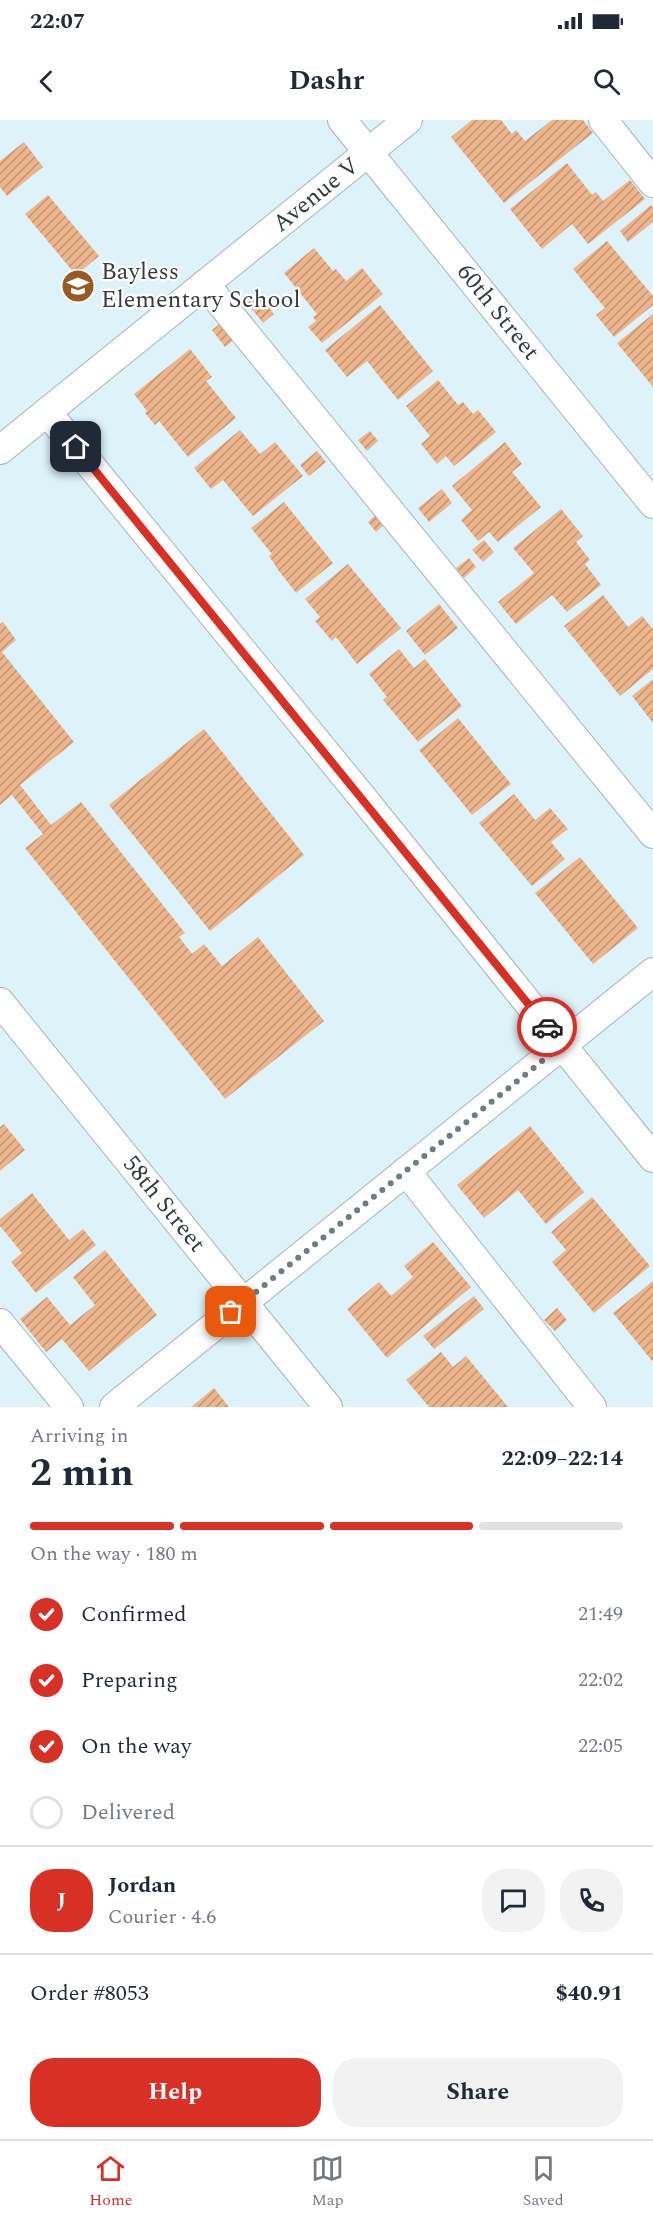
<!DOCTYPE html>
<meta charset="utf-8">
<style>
:root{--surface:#fff;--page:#f2f2f3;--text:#1f2937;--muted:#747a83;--line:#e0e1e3;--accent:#d93025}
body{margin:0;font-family:Spectral,serif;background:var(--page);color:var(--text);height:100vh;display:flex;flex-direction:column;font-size:22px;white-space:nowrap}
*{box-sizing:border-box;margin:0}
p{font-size:20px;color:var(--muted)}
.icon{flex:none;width:33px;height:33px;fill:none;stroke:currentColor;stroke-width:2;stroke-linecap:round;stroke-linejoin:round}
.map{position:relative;height:1287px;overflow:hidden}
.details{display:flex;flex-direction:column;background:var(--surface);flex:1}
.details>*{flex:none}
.pin{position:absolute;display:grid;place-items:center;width:51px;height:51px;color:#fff;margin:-26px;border-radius:12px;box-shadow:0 3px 9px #0006}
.courier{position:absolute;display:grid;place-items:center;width:60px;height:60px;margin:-30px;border:4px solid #d93025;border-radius:50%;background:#fff;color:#222;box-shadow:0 2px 8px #0007}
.headline em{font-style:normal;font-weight:700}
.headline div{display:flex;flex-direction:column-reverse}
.headline{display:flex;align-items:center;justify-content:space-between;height:102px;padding:0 30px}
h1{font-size:39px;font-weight:700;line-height:45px}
.bar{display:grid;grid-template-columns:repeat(4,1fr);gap:9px 6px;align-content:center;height:72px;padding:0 30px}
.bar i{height:8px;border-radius:4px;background:var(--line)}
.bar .active{background:var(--accent)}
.bar p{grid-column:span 4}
.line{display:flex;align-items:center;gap:15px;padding:0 30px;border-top:2px solid var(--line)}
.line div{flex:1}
.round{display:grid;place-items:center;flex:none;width:63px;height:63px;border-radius:24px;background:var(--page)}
ol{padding:0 30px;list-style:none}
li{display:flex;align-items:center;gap:18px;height:66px}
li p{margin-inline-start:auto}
li .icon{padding:6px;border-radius:50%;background:var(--accent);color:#fff;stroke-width:4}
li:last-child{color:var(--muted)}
li i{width:33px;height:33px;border:3px solid var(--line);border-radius:50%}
.cta{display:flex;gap:12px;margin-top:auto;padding:12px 30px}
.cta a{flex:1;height:69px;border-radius:24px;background:var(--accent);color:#fff;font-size:24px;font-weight:700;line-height:69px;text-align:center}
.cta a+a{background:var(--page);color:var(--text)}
.status{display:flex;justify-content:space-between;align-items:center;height:42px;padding:0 30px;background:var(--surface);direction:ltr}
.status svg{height:16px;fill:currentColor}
header{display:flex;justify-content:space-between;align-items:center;height:78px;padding:0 30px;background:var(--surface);font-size:27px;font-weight:700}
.dock{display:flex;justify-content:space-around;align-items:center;height:84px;border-top:2px solid var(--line);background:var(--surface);font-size:16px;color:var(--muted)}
.dock a{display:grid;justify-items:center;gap:3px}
.dock .active{color:var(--accent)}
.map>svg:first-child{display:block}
.building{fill:url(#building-hatch)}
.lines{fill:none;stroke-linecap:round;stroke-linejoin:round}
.minor-casing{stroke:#a2b6bc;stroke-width:30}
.minor{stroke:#fff;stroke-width:28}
.done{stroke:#6f7c80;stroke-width:6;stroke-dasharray:0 10.8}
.route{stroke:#d93025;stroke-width:8}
.labels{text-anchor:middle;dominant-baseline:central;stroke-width:4.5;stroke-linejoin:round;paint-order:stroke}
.street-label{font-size:24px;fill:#343c3f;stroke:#fff}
.poi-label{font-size:24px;fill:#343c3f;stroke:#fff;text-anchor:start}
</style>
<div class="status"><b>22:07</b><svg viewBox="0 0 49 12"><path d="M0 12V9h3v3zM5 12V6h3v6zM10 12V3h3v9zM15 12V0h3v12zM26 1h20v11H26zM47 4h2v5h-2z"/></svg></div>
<header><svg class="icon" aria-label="back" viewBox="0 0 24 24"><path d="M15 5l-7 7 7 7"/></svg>Dashr<svg class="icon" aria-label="search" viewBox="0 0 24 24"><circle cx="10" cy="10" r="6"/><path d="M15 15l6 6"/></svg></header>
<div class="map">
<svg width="653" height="1287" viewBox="0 0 653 1287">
<defs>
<pattern id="building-hatch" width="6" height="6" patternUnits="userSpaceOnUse" patternTransform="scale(1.5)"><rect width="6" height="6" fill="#edb58b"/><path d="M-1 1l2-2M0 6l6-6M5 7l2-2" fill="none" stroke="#c19473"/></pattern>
</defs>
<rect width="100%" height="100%" fill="#ddf2f9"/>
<g class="building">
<path d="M472,0H501L512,14L516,10L525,21L552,0H583L593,13L504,83L451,17Z"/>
<path d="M24,22L43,47L7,76L0,67V41Z"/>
<path d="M567,43L592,75L596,72L603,81L630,60L645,79L588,124L572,104L542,129L510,89Z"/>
<path d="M48,75L99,136L76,155L25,94Z"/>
<path d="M651,85L653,88V102L628,122L620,111Z"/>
<path d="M607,121L653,176V185L614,217L596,195L605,188L573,149Z"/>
<path d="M314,128L333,151L336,149L346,161L362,148L383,174L322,223L308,207L316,201L313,197L317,194L284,153Z"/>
<path d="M258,174L274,194L263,203L247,183Z"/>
<path d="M380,185L433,251L398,280L367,241L347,257L325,230Z"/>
<path d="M653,194V267L617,223Z"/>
<path d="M222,202L235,219L225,227L212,210Z"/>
<path d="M190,229L212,257L206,261L236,298L188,337L159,301L155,305L145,293L147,291L134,274Z"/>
<path d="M438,260L458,285L463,282L473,294L478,290L496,312L454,346L446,336L437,344L421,324L430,316L406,286Z"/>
<path d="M240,310L260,334L275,322L303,356L253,396L223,360L211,369L194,348Z"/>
<path d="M370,311L378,321L367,331L358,320Z"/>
<path d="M505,322L522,344L512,352L541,387L498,422L489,412L478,421L461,400L472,390L452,366Z"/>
<path d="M317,331L326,342L309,356L300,345Z"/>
<path d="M442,369L452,383L429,402L418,388Z"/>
<path d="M284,382L333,443L296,473L279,451L269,436L272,434L251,408Z"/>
<path d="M561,389L583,416L576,422L590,440L585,444L601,465L567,492L552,475L516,504L498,482L534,453L513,428Z"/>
<path d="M377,394L385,404L376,412L368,402Z"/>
<path d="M484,420L494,432L483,442L472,430Z"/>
<path d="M469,438L476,447L464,458L456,448Z"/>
<path d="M348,444L401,508L357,544L336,517L332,521L315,501L320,497L305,479Z"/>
<path d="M603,475L628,507L642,496L653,509V549L620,576L564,506Z"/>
<path d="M439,484L458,508L425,535L406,511Z"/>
<path d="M3,502L16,520L2,532L74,622L20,665L51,705L81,682L185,813L179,817L192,834L204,824L222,846L258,817L324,901L225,979L25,728L43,714L12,675L0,685V504Z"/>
<path d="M399,529L414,548L425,539L462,586L418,622L383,580L387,577L369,554Z"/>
<path d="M653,559V603L632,576Z"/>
<path d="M458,598L511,664L472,695L419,630Z"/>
<path d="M204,609L304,735L210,811L109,685Z"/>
<path d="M514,674L535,700L550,688L568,709L551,722L565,739L532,766L479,703Z"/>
<path d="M580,737L638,808L593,844L535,773Z"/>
<path d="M4,1004L25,1030L0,1051V1007Z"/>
<path d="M530,1006L584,1072L546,1104L518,1070L484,1098L457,1065Z"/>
<path d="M32,1073L69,1120L83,1109L96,1125L36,1173L11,1142L22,1133L0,1106V1099Z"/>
<path d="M592,1077L650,1146L594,1193L552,1142L566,1130L551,1112Z"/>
<path d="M433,1122L471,1167L387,1238L347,1189L379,1162L391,1176L413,1157L404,1146Z"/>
<path d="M105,1130L157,1195L89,1251L62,1219L46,1232L20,1199L47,1177L70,1205L95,1185L73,1157Z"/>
<path d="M653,1161V1242L613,1193Z"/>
<path d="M474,1176L484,1189L434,1229L423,1216Z"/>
<path d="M557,1188L567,1200L555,1211L544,1200Z"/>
<path d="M441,1232L453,1247L466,1236L508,1287H429L406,1260Z"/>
<path d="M214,1268L229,1287H191Z"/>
</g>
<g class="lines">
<g class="minor-casing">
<g id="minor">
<path d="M342,0L653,384"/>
<path d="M603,0L653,63"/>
<path d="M205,164L653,714"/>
<path d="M47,292L367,683L653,1038"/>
<path d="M0,330L408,0"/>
<path d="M0,882L328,1287"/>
<path d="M406,1051L592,1287"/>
<path d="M0,1203L69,1287"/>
<path d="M114,1287L653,852"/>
</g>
</g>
<use href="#minor" class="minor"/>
</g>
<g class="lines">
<path class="done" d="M231,1192L562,925L547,907"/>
<path class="route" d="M76,327L547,907"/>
</g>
<defs>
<g id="school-disc" transform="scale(1.725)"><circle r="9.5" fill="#9a5a23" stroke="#fff"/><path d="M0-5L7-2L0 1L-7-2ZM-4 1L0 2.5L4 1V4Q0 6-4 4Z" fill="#fff"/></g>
</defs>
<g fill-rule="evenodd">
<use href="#school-disc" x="78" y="166"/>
</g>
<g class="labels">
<g class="street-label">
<text transform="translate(316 75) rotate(-39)">Avenue V</text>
<text transform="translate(498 192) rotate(51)">60th Street</text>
<text transform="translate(164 1084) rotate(51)">58th Street</text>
</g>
<g class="poi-label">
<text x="101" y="152">Bayless<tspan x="101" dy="28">Elementary School</tspan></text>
</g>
</g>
</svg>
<div class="pin" style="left:231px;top:1192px;background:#ea580c"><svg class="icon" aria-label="bag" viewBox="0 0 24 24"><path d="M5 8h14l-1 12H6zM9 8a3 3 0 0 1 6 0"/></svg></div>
<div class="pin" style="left:76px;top:327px;background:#1f2937"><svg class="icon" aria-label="home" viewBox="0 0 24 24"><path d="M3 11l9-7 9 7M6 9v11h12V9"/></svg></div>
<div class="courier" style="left:547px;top:907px"><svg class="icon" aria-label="car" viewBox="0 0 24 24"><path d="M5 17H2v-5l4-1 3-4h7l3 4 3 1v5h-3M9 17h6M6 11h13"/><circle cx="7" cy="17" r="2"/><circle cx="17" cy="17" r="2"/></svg></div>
</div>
<section class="details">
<div class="headline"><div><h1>2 min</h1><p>Arriving in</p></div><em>22:09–22:14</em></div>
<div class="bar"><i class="active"></i><i class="active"></i><i class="active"></i><i></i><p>On the way · 180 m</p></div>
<ol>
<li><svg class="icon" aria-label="check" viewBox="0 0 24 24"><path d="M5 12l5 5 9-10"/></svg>Confirmed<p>21:49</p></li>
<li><svg class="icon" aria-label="check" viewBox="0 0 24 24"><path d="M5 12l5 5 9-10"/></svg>Preparing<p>22:02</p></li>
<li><svg class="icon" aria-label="check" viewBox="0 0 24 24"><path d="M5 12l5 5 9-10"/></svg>On the way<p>22:05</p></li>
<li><i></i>Delivered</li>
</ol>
<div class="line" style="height:108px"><b class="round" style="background:var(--accent);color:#fff">J</b><div><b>Jordan</b><p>Courier · 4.6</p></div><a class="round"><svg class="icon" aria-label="chat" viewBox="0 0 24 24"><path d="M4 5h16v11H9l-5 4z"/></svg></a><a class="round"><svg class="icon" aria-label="phone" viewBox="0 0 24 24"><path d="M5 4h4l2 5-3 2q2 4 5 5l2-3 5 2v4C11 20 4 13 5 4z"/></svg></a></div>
<div class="line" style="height:78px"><div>Order #8053</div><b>$40.91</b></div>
<div class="cta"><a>Help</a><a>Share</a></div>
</section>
<nav class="dock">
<a class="active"><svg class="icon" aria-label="home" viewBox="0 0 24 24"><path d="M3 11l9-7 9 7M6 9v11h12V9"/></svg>Home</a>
<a><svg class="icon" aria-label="map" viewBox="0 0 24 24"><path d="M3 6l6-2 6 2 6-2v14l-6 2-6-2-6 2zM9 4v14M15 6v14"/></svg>Map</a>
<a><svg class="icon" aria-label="saved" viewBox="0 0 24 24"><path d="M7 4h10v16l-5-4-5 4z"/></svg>Saved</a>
</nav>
